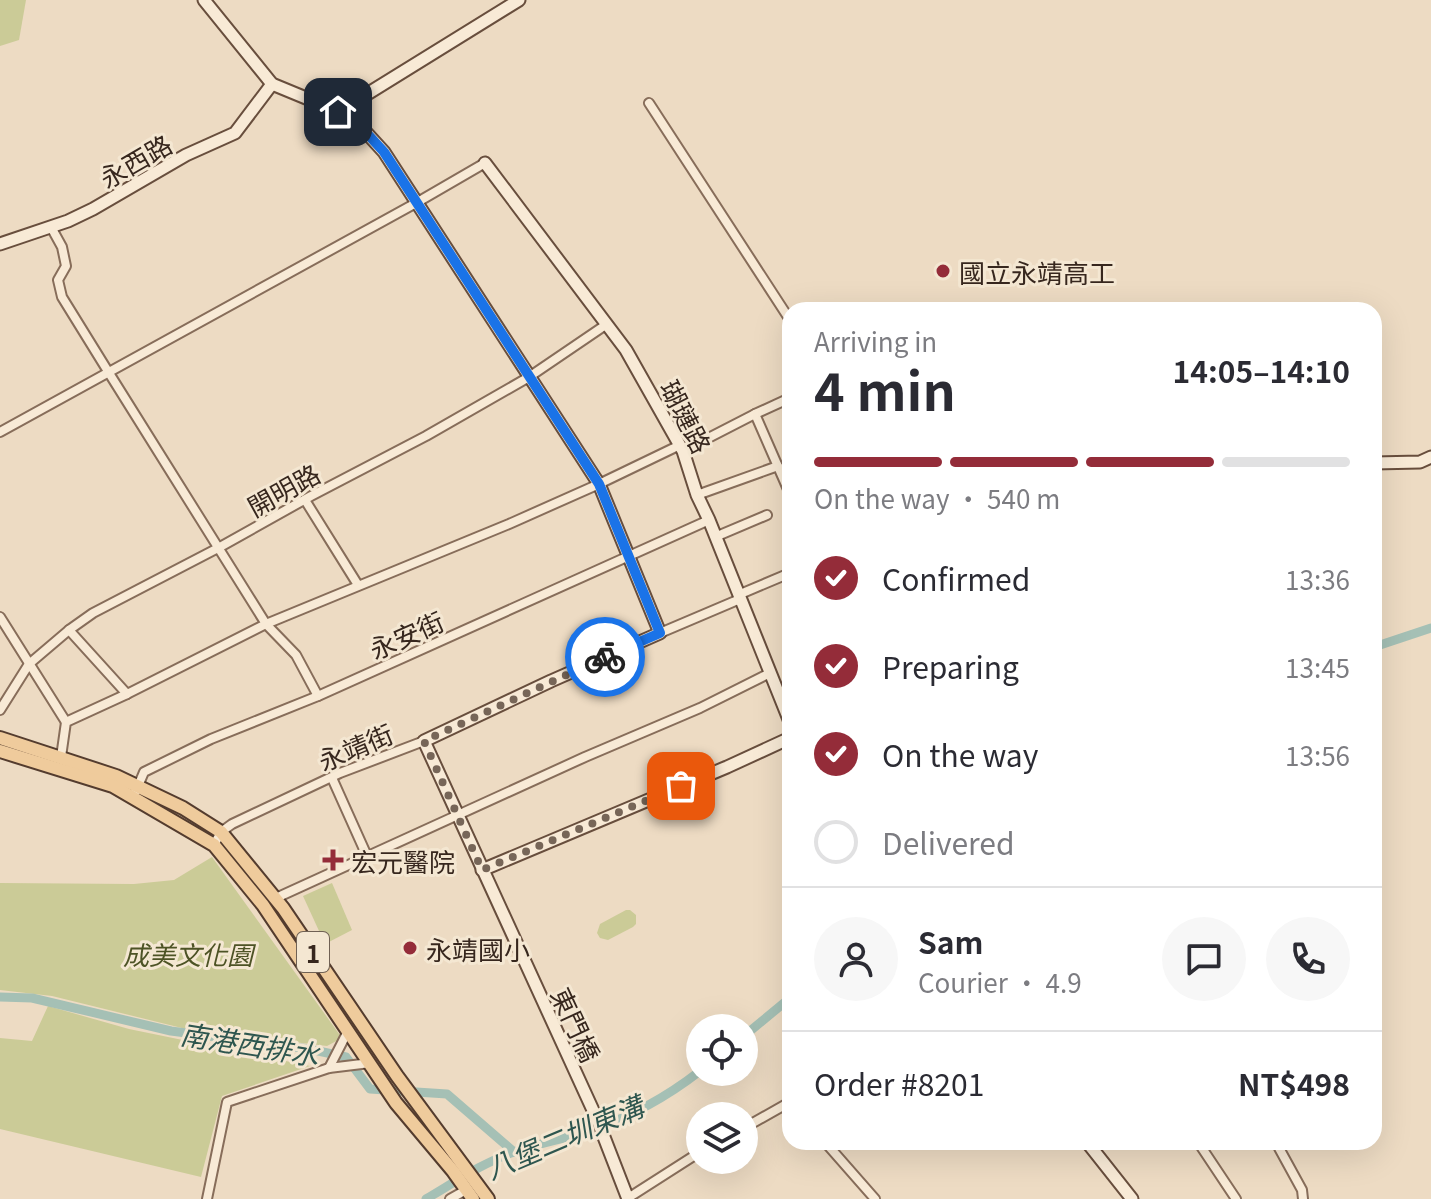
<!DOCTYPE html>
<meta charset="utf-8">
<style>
:root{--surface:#fff;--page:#f7f7f7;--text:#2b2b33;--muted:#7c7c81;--line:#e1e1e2;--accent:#942c39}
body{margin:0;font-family:Georgia,"Noto Sans TC",serif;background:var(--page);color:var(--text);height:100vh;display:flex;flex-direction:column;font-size:30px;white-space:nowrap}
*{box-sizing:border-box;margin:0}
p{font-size:26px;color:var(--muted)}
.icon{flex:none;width:44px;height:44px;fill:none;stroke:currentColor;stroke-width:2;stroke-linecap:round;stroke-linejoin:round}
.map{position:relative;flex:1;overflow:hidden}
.drawer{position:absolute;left:782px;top:302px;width:600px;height:848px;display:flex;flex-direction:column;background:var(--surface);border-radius:24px;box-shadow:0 8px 32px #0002}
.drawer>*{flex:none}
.buttons{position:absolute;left:686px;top:1014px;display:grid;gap:16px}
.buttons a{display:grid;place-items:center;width:72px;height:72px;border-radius:50%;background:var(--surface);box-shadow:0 8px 32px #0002;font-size:40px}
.pin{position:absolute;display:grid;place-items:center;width:68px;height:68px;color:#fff;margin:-34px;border-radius:16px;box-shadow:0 4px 12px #0006}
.courier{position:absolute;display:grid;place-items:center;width:80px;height:80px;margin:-40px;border:6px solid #1a73e8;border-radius:50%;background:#fff;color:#222;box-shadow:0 2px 10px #0007}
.summary em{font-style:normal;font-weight:700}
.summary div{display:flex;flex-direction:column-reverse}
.summary{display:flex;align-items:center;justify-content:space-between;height:136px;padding:0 32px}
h1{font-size:52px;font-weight:700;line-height:60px}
.bar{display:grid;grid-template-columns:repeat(4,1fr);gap:12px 8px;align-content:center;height:96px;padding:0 32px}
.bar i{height:10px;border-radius:6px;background:var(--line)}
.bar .active{background:var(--accent)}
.bar p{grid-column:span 4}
.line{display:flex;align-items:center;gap:20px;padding:0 32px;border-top:2px solid var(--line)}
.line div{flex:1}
.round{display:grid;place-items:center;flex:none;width:84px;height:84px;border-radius:42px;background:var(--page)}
ol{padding:0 32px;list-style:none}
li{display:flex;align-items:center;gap:24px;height:88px}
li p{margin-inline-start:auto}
li .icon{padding:8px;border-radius:50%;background:var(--accent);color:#fff;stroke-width:4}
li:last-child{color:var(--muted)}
li i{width:44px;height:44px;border:4px solid var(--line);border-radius:50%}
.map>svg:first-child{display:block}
.green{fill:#cbcb97}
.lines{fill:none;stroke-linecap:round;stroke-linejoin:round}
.canal{stroke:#a5c0b5;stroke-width:9}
.street-casing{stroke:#876d5a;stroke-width:12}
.secondary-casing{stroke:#684e3d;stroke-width:15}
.primary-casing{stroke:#543c2e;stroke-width:16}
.street{stroke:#f8ead6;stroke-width:8}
.secondary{stroke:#f8ead6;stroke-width:11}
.primary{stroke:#efcb9c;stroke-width:12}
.done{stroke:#776658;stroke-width:8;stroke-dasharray:0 14.4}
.route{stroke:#1a73e8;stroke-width:10}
.poi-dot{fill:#942c39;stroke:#f4e7d2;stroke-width:3}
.labels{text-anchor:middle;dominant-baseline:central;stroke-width:6;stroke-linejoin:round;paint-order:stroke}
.shield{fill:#f4e7d2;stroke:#706154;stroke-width:2}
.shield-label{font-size:24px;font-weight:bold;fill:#37271e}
.street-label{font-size:26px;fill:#37271e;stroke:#f4e7d2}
.poi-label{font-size:26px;fill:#37271e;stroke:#f4e7d2;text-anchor:start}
.park-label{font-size:26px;font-style:italic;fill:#4d5325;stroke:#f4e7d2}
.water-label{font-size:28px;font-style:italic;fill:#2e564f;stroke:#f4e7d2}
</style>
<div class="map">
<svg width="1431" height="1199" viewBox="0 0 1431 1199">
<rect width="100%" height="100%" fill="#eddbc3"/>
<g class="green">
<path d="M0,0H26L19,40L0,46Z"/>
<path d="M212,857L342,1038L327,1046L186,1029L52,996L0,990V883L134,884L174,880Z"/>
<path d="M332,883L352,930L325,944L303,896Z"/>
<path d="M626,910H630L636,915V924L633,927L608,940L600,938L597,933L600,924Z"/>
<path d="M48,1006L129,1029L310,1066L222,1096L201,1177L0,1129V1038L32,1041Z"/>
</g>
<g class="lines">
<g class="canal">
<path d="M1374,647L1431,628"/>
<path d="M0,997L32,998L171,1031L309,1049L346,1057L370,1089L447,1094L514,1152"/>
<path d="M744,1036L790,998"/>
<path d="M426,1199C455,1182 482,1163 514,1152C539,1143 566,1139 591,1130C630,1117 668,1096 700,1071"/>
</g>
<g class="street-casing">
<g id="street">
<path d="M649,103L790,320"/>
<path d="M51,227L62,247L66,266L58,280L62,297L109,373L266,624L296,655L318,696"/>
<path d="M755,414L790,494"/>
<path d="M0,432L416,203L485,163"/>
<path d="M683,451L755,414L790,398"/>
<path d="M697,495L778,466"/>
<path d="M305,500L358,585"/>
<path d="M715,537L767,515"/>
<path d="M738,595L790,573"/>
<path d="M0,617L66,722"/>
<path d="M69,630L127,694"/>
<path d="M660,633L740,599"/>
<path d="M0,710L29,664L69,630L93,613L220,547L311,496L426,436L529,377L607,324"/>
<path d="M61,757L66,722L127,694L266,624L509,524L599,484L680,445"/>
<path d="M332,778L367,856"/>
<path d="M136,791L144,772L211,739L318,696L709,520"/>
<path d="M214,845L221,832L232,824L340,773L424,741"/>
<path d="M276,898L585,757L700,708L770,673"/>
<path d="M329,1068L348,1031"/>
<path d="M744,1128L790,1102"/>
<path d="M825,1142L875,1199"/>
<path d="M1198,1142L1236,1199"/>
<path d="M1279,1148L1302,1190L1303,1199"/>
<path d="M628,1198L700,1152"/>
<path d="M207,1199L227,1102L329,1068L370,1063"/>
<path d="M450,1199L466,1190"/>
</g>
</g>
<g class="secondary-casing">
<g id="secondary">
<path d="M204,0L272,84L352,117L384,152L599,484L660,633L551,681L424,741L597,1119L628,1199"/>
<path d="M338,112L519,0"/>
<path d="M485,163L626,350L683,451L697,495L709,520L790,722"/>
<path d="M0,244L68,221L93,209L186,155L235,133L272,84"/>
<path d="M1374,463L1420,462L1431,457"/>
<path d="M482,870L727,767L790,738"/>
<path d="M1087,1142L1132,1199"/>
</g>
</g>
<g class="primary-casing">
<g id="primary">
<path d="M0,738L116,776L183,808L221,832L283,908L397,1076L488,1199"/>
<path d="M0,751L113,786L214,845L263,905L396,1103L453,1171L473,1199"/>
</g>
</g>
<use href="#street" class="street"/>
<use href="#secondary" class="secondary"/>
<use href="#primary" class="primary"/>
</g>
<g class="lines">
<path class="done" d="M605,657L424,741L482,870L681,786"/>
<path class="route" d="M338,112L352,117L384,152L599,484L660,633L605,657"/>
</g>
<g class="poi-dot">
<circle cx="943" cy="271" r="8"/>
<path d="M329 848h8v8h8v8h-8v8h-8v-8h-8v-8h8z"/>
<circle cx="410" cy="948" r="8"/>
</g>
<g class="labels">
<rect class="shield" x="297" y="932" width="32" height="40" rx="6"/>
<g class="shield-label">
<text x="313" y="952">1</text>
</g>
<g class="street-label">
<text transform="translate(135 160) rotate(-30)">永西路</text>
<text transform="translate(687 416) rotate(63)">瑚璉路</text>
<text transform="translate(283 489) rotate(-29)">開明路</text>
<text transform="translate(406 634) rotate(-24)">永安街</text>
<text transform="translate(355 746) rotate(-23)">永靖街</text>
<text transform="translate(577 1024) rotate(65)">東門橋</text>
</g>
<g class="poi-label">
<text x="959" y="271">國立永靖高工</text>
<text x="351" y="860">宏元醫院</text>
<text x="426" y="948">永靖國小</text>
</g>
<g class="park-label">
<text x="188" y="953">成美文化園</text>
</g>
<g class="water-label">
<text transform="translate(250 1043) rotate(9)">南港西排水</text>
<text transform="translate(564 1136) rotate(-23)">八堡二圳東溝</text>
</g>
</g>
</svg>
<div class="buttons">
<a><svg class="icon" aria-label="locate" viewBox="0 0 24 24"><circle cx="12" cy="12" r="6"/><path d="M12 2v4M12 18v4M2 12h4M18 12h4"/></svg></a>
<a><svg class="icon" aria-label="layers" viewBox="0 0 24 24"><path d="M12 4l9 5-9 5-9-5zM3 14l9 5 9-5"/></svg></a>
</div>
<div class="pin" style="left:681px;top:786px;background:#ea580c"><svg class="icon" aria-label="bag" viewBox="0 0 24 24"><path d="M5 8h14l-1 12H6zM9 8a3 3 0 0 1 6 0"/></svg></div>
<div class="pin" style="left:338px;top:112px;background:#1f2937"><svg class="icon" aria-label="home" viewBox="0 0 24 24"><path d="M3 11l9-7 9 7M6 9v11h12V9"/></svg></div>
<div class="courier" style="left:605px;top:657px"><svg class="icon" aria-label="bike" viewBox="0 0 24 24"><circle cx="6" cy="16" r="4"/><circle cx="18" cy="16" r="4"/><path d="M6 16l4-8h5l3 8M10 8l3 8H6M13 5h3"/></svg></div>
<section class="drawer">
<div class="summary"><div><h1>4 min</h1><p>Arriving in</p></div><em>14:05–14:10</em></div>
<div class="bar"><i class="active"></i><i class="active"></i><i class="active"></i><i></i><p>On the way · 540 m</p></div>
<ol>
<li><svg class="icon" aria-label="check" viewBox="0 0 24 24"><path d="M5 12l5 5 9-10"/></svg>Confirmed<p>13:36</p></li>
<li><svg class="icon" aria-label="check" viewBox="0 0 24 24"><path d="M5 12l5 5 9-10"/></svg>Preparing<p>13:45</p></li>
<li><svg class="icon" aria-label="check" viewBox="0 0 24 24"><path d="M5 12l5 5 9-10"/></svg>On the way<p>13:56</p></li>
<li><i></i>Delivered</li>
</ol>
<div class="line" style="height:144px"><a class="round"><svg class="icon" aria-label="person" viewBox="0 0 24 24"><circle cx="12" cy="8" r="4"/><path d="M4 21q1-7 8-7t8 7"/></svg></a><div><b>Sam</b><p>Courier · 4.9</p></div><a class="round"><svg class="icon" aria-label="chat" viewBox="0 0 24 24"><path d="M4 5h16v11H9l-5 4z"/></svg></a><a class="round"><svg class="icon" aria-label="phone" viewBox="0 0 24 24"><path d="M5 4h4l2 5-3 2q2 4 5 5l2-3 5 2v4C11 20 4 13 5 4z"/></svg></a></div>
<div class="line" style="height:104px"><div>Order #8201</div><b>NT$498</b></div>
</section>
</div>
